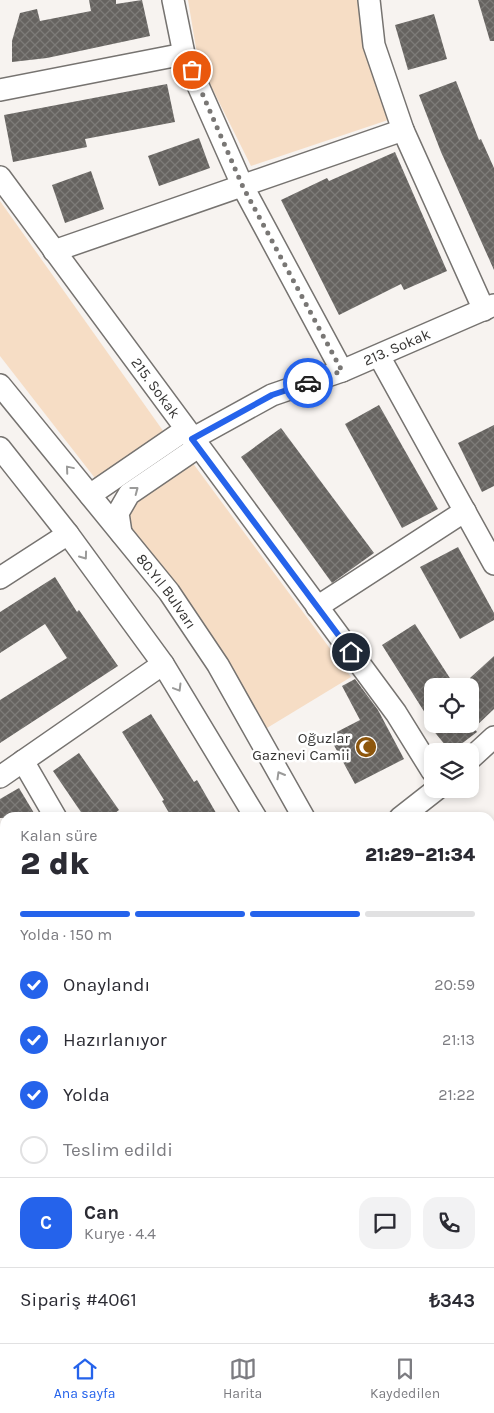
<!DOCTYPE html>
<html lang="tr">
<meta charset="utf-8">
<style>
:root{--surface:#fff;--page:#f2f2f3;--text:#2b2b33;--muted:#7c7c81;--line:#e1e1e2;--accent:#2563eb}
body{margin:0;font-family:Karla,sans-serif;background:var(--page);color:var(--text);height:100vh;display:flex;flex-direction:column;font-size:19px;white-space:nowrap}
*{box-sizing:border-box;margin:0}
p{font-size:16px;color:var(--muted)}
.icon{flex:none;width:28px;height:28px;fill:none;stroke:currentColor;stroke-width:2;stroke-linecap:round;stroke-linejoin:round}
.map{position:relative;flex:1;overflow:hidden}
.drawer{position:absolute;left:0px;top:812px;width:495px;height:531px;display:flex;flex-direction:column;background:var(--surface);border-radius:15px 15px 0 0;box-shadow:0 2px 8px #0003}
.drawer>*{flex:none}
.controls{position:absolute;left:424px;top:678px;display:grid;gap:10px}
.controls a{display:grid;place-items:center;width:55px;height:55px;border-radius:10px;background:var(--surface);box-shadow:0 2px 8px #0003;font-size:25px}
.pin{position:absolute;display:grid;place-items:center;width:42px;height:42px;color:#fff;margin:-21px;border:2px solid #fff;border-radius:50%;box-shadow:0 1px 5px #0007}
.courier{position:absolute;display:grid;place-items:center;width:50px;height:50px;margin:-25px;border:4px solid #2563eb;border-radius:50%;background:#fff;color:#222;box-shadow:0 1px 6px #0007}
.overview em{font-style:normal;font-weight:800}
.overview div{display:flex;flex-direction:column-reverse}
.overview{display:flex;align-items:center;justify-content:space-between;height:85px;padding:0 20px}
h1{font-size:32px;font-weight:800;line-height:38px}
.bar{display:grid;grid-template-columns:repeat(4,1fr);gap:8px 5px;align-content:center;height:60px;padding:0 20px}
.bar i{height:6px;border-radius:4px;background:var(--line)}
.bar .current{background:var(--accent)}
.bar p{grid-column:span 4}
.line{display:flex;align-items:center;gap:12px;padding:0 20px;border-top:1px solid var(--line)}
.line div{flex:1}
.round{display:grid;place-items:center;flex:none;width:52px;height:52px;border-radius:15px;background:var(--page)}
ol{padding:0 20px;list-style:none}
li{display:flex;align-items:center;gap:15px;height:55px}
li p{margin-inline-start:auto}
li .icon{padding:5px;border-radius:50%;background:var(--accent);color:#fff;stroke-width:4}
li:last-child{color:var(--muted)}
li i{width:28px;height:28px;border:2px solid var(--line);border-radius:50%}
.tabs{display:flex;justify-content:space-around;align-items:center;height:70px;border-top:1px solid var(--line);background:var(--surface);font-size:14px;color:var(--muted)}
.tabs a{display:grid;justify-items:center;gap:2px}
.tabs .current{color:var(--accent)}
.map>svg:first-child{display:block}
.park{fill:#f6ddc5}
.building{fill:url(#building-cross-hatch)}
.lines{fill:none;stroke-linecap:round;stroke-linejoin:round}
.minor-casing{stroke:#767370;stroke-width:24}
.minor{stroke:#fff;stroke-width:21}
.oneway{stroke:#9a9a99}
.done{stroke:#797775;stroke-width:5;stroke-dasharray:0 9}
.route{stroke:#2563eb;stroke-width:6}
.labels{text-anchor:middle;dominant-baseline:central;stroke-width:5;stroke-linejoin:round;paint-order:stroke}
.street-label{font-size:15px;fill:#353433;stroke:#fff}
.poi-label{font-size:15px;fill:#353433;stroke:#fff;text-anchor:end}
</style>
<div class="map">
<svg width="494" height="1343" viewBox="0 0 494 1343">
<defs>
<pattern id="building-cross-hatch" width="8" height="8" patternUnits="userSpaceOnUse" patternTransform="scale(1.25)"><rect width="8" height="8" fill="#666360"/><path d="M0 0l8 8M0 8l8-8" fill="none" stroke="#7d7b78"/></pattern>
</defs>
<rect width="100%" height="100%" fill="#f7f3f0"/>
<g class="park">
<path d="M188,0H358L369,56L391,119L251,166L198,60Z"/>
<path d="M0,201L166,435L98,482L0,356Z"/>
<path d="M192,462L351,677L267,728L125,521L131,505Z"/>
<path d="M4,1129L5,1247L0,1249V1131Z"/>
<path d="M494,1327V1343H462L470,1339H490V1329Z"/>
</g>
<g class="building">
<path d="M89,0H116V4L142,0L150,36L47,58L12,62V41L20,13L37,9L40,21L91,11Z"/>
<path d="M478,0H494V41H490Z"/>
<path d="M434,14L447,59L408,70L395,25Z"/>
<path d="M456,81L479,140L481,139L494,168V270L441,152L419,95Z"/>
<path d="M167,84L175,122L85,139L87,147L13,162L4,115Z"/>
<path d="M199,138L210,168L159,186L148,156Z"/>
<path d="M395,152L447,271L404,290L401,284L339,315L281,200L327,178L329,181Z"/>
<path d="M91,171L104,209L65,223L52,185Z"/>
<path d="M379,405L438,509L402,528L345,424Z"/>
<path d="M494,425V486L482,492L458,443Z"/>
<path d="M281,428L374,553L332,583L241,457Z"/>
<path d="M458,547L494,613V620L460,639L420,567Z"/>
<path d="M55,577L77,612L79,610L118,666L0,743V700L67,658L45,624L0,653V612Z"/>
<path d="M415,624L455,686H432V724H470V678L494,656V709L474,728L477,732L452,751H450L428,724H432L382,645Z"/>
<path d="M355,679L378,710L404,759L355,784L329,736L360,720L342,686Z"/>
<path d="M151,714L194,782L197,780L219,818H172L162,801L164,800L122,732Z"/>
<path d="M79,753L119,810L109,818H85L53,771Z"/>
<path d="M19,788L37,818H0V799Z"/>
</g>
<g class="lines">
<g class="minor-casing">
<g id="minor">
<path d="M173,0L184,54L243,187L342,371"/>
<path d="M369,0L374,45L403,130L484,310"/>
<path d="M0,90L184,54"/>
<path id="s1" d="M0,177L396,713L432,771"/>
<path d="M54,251L403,130"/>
<path d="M379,356L494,564"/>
<path id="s2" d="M0,385L169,592L218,665L304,818"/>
<path id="s3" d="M192,439L272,395L342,371L494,305"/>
<path d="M0,448L68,534L163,664L256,818"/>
<path d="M90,495L185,430"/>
<path d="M121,533L118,513L129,494L198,447"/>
<path d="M0,578L68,534"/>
<path d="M317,607L465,511"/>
<path d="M470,759L494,737"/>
<path d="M23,761L56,818"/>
<path d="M0,777L163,664"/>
<path d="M400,818L437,789"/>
<path d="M0,1071L5,1085"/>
<path d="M0,1111L5,1109"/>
<path d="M490,1136L494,1142"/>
<path d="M490,1230L494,1235"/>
<path d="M0,1260L5,1258"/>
<path d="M267,1339L269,1343"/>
<path d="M66,1343L72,1339"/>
<path d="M112,1343L121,1339"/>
</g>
</g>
<use href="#minor" class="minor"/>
</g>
<defs><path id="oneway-chevron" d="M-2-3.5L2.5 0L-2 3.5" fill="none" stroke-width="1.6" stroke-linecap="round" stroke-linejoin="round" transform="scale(1.25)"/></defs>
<g class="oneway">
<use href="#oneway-chevron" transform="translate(69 469) rotate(-130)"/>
<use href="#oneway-chevron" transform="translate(135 490) rotate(-37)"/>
<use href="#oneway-chevron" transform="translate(84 556) rotate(54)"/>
<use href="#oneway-chevron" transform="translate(178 688) rotate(59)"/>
<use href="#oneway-chevron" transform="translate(280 775) rotate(-120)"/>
</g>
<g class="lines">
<path class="done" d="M192,70L243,187L342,371L308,383"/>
<path class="route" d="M308,383L272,395L192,439L351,652"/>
</g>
<defs>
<g id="mosque-disc" transform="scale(1.125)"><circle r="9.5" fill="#8e570d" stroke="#fff"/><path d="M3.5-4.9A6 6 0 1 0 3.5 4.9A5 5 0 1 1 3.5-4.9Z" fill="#fff"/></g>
</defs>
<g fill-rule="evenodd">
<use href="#mosque-disc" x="366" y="747"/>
</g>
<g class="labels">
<g class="street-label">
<text stroke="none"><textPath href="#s3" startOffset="225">213. Sokak</textPath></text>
<text stroke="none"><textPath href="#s1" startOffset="262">215. Sokak</textPath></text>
<text stroke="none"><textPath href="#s2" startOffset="265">80.Yıl Bulvarı</textPath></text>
</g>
<g class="poi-label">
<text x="350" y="738">Oğuzlar<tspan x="350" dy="17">Gaznevi Camii</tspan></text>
</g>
</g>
</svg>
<div class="controls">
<a><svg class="icon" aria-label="locate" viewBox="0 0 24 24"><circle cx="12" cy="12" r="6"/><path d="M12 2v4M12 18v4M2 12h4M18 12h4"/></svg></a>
<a><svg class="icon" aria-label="layers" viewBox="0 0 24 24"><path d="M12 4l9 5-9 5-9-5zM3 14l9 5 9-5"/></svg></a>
</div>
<div class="pin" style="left:192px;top:70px;background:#ea580c"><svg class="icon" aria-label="bag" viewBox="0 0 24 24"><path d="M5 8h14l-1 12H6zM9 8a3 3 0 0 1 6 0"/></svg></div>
<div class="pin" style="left:351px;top:652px;background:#1f2937"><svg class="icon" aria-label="home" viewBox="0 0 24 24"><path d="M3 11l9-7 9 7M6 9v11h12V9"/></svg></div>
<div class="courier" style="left:308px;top:383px"><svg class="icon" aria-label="car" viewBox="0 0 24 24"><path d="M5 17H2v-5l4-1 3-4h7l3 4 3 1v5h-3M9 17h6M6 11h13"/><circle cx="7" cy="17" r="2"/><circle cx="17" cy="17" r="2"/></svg></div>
<section class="drawer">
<div class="overview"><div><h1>2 dk</h1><p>Kalan süre</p></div><em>21:29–21:34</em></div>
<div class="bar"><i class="current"></i><i class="current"></i><i class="current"></i><i></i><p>Yolda · 150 m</p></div>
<ol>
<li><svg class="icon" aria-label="check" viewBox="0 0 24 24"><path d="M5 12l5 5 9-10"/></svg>Onaylandı<p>20:59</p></li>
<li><svg class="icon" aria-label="check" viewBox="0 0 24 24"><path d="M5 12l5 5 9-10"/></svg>Hazırlanıyor<p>21:13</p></li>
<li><svg class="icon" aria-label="check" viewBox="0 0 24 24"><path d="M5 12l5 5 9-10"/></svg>Yolda<p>21:22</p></li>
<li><i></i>Teslim edildi</li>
</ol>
<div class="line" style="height:90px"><b class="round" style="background:var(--accent);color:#fff">C</b><div><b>Can</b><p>Kurye · 4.4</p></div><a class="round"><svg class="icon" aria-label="chat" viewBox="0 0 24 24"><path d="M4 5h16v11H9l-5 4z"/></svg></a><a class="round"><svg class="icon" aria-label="phone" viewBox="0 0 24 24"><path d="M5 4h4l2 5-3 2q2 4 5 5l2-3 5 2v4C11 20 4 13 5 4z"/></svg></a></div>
<div class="line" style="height:65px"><div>Sipariş #4061</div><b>₺343</b></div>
</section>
</div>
<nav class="tabs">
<a class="current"><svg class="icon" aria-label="home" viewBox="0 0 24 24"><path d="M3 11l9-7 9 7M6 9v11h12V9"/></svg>Ana sayfa</a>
<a><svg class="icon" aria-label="map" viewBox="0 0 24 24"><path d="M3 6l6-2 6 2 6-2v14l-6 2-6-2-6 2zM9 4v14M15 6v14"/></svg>Harita</a>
<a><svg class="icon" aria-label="saved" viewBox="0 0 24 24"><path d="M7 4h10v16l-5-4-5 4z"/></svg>Kaydedilen</a>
</nav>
